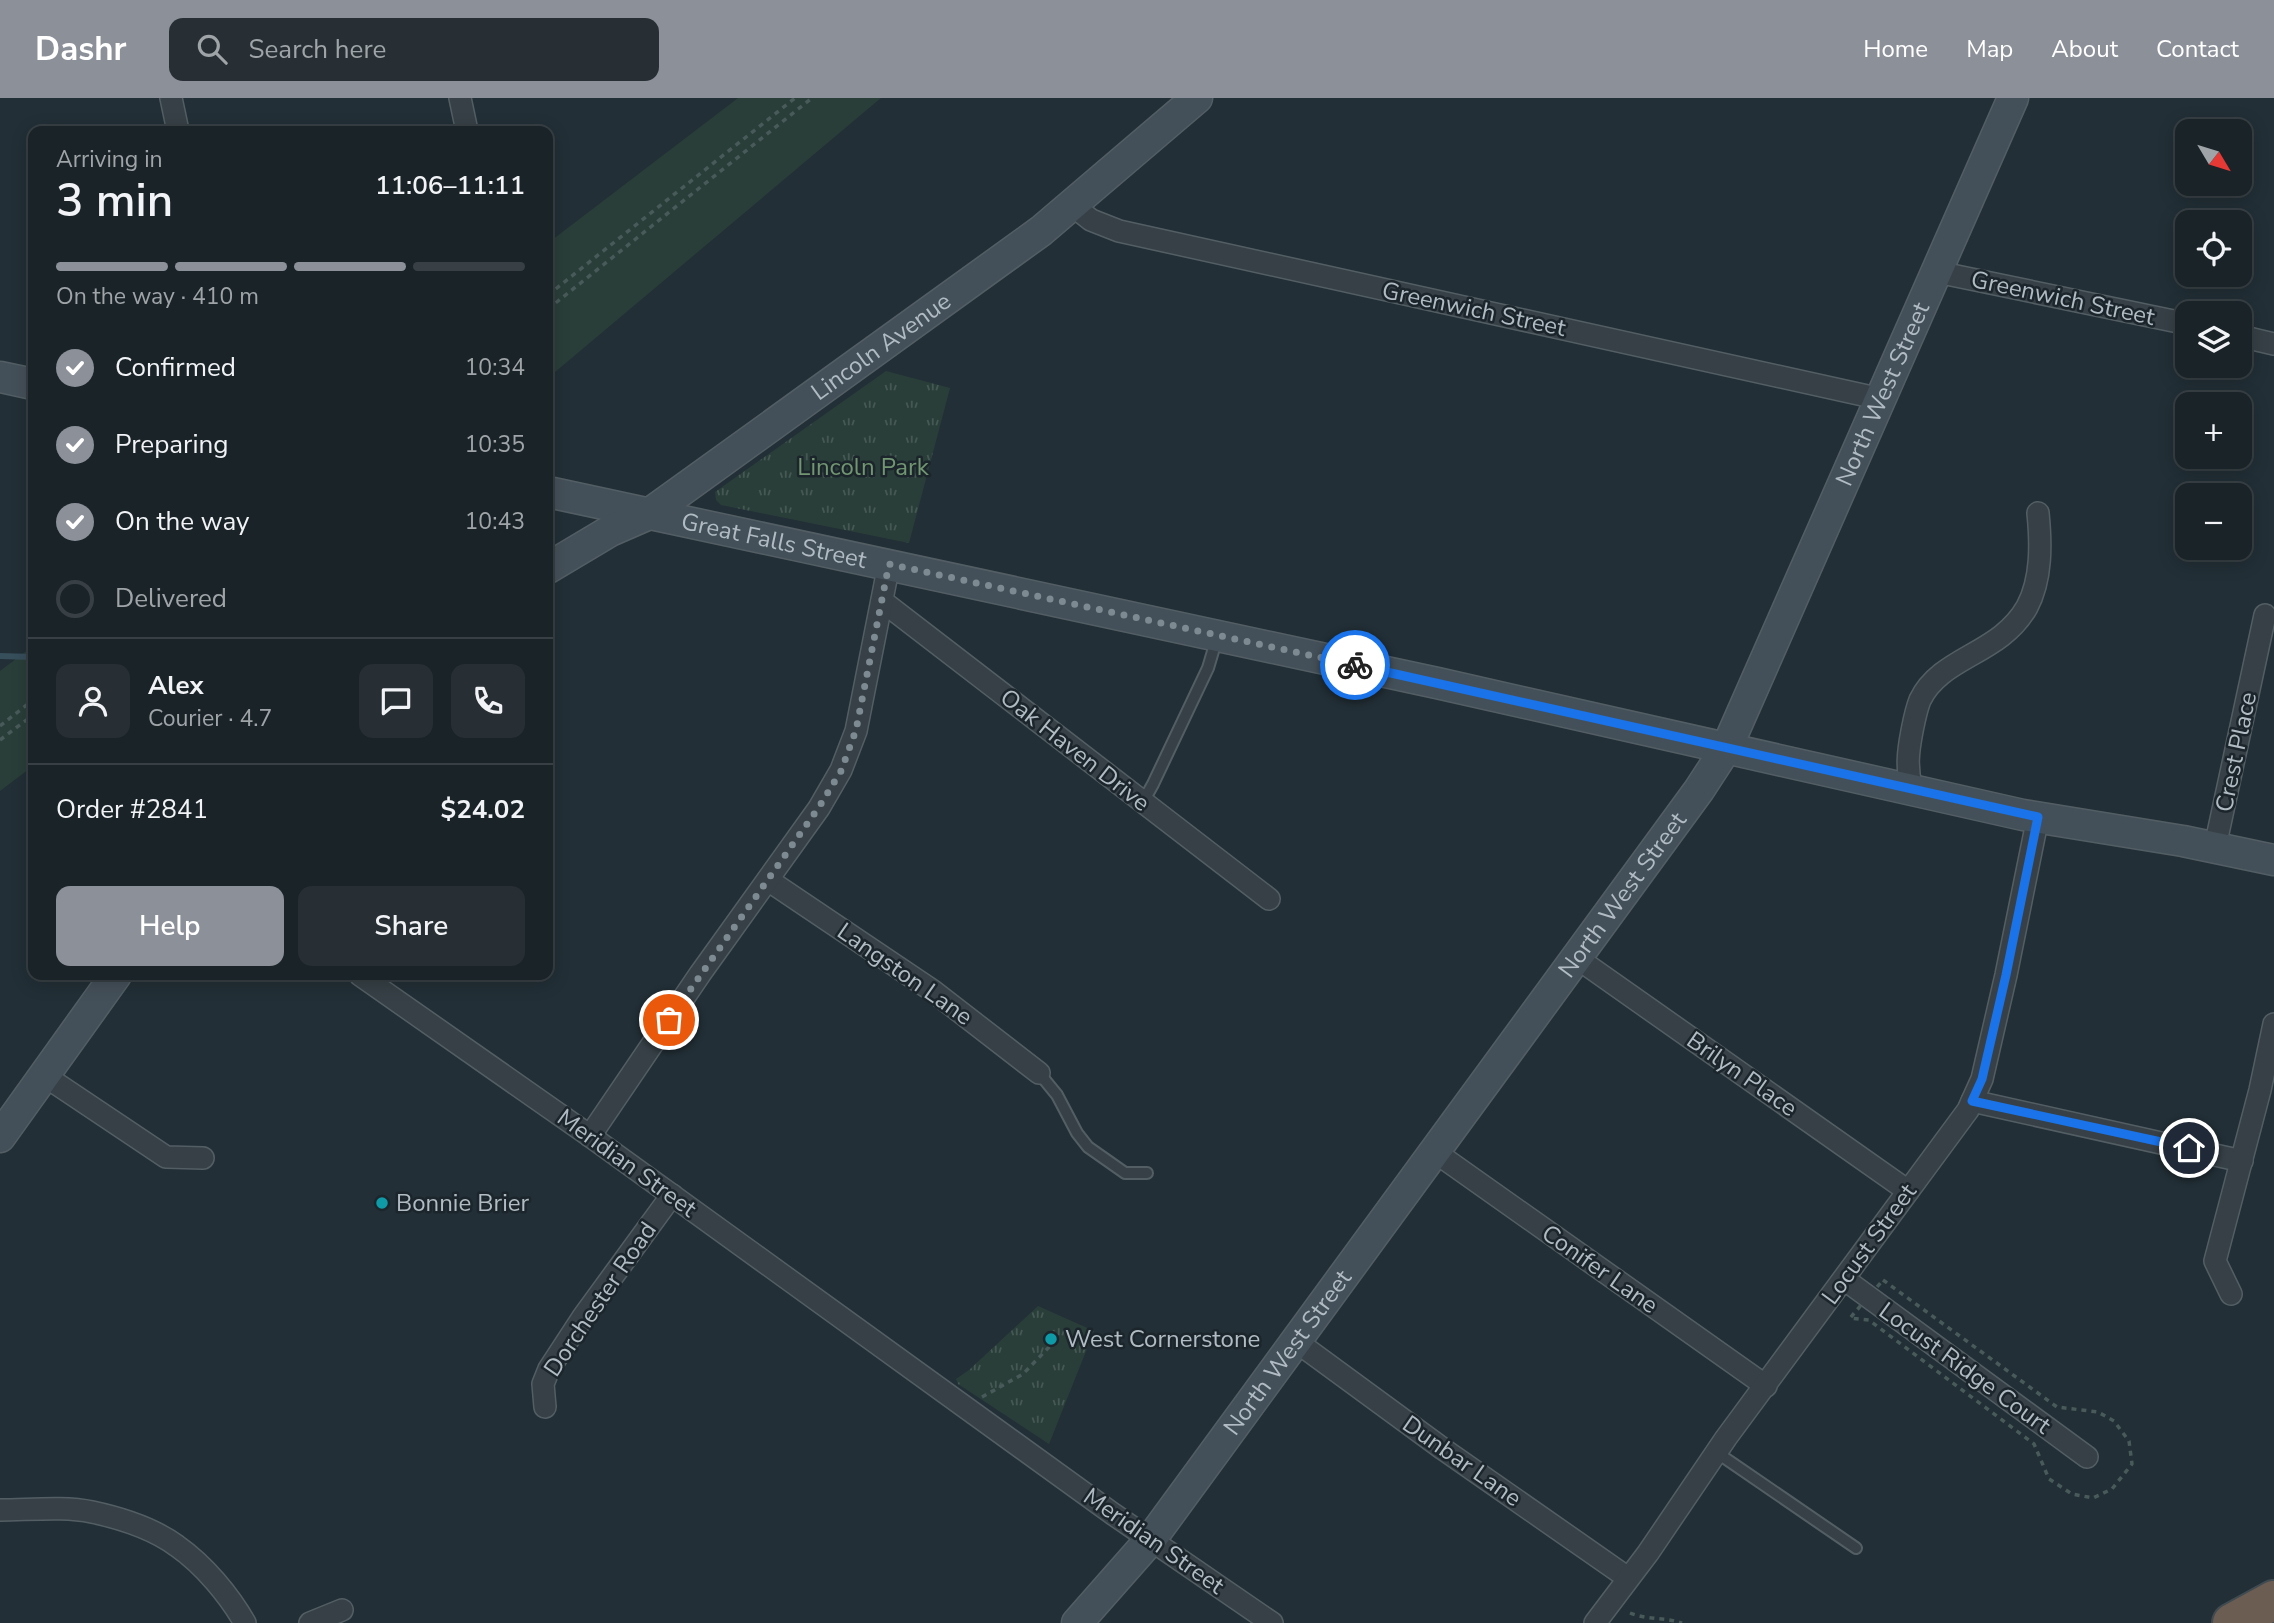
<!DOCTYPE html>
<meta charset="utf-8">
<style>
:root{--surface:#1a2328;--page:#272f34;--text:#f1f3f6;--muted:#9fa4a8;--line:#384045;--accent:#8c9099}
body{margin:0;font-family:"Nunito Sans",sans-serif;background:var(--page);color:var(--text);height:100vh;display:flex;flex-direction:column;font-size:26px;white-space:nowrap}
*{box-sizing:border-box;margin:0}
p{font-size:23px;color:var(--muted)}
.icon{flex:none;width:38px;height:38px;fill:none;stroke:currentColor;stroke-width:2;stroke-linecap:round;stroke-linejoin:round}
.map{position:relative;flex:1;overflow:hidden}
.side{position:absolute;left:28px;top:28px;width:525px;height:854px;display:flex;flex-direction:column;background:var(--surface);border-radius:14px;box-shadow:0 4px 18px #0003,0 0 0 2px var(--line)}
.side>*{flex:none}
.needle{width:46px;rotate:128deg}
.tools{position:absolute;left:2175px;top:21px;display:grid;gap:14px}
.tools a{display:grid;place-items:center;width:77px;height:77px;border-radius:14px;background:var(--surface);box-shadow:0 4px 18px #0003,0 0 0 2px var(--line);font-size:35px}
.pin{position:absolute;display:grid;place-items:center;width:60px;height:60px;color:#fff;margin:-30px;border:4px solid #fff;border-radius:50%;box-shadow:0 2px 7px #0007}
.courier{position:absolute;display:grid;place-items:center;width:70px;height:70px;margin:-35px;border:5px solid #1a73e8;border-radius:50%;background:#fff;color:#222;box-shadow:0 2px 9px #0007}
.head em{font-style:normal;font-weight:600}
.head div{display:flex;flex-direction:column-reverse}
.head{display:flex;align-items:center;justify-content:space-between;height:119px;padding:0 28px}
h1{font-size:46px;font-weight:600;line-height:52px}
.bar{display:grid;grid-template-columns:repeat(4,1fr);gap:10px 7px;align-content:center;height:84px;padding:0 28px}
.bar i{height:9px;border-radius:5px;background:var(--line)}
.bar .selected{background:var(--accent)}
.bar p{grid-column:span 4}
.line{display:flex;align-items:center;gap:18px;padding:0 28px;border-top:2px solid var(--line)}
.line div{flex:1}
.round{display:grid;place-items:center;flex:none;width:74px;height:74px;border-radius:14px;background:var(--page)}
ol{padding:0 28px;list-style:none}
li{display:flex;align-items:center;gap:21px;height:77px}
li p{margin-inline-start:auto}
li .icon{padding:7px;border-radius:50%;background:var(--accent);color:#fff;stroke-width:4}
li:last-child{color:var(--muted)}
li i{width:38px;height:38px;border:4px solid var(--line);border-radius:50%}
.action{display:flex;gap:14px;margin-top:auto;padding:14px 28px}
.action a{flex:1;height:80px;border-radius:14px;background:var(--accent);color:#fff;font-size:28px;font-weight:600;line-height:80px;text-align:center}
.action a+a{background:var(--page);color:var(--text)}
header{display:flex;align-items:center;gap:42px;box-sizing:border-box;height:98px;padding:0 35px;background:var(--accent);color:#fff}
header strong{font-size:33px}
nav{display:flex;gap:38px;margin-inline-start:auto;font-size:24px}
.search{width:490px;height:63px;background:var(--page);display:flex;align-items:center;gap:18px;box-sizing:border-box;padding:0 24px;border-radius:14px;color:var(--muted);font-size:26px}
.map>svg:first-child{display:block}
.grass{fill:#2a3e39}
.park{fill:url(#park-tufts)}
.lines{fill:none;stroke-linecap:round;stroke-linejoin:round}
.stream{stroke:#374e5b;stroke-width:6}
.lane-casing{stroke:#535e64;stroke-width:14}
.street-casing{stroke:#535e64;stroke-width:24}
.secondary-casing{stroke:#535e64;stroke-width:33}
.highway-casing{stroke:#404b51;stroke-width:42}
.path{stroke:#485a59;stroke-width:3.5;stroke-dasharray:5 5;stroke-linecap:butt}
.lane{stroke:#364046;stroke-width:10}
.street{stroke:#364046;stroke-width:21}
.secondary{stroke:#445059;stroke-width:30}
.highway{stroke:#6c5d53;stroke-width:38}
.done{stroke:#7e8a92;stroke-width:7;stroke-dasharray:0 12.6}
.route{stroke:#1a73e8;stroke-width:9}
.culture-dot{fill:#0f9aa8;stroke:#1b252b;stroke-width:2.5}
.labels{text-anchor:middle;dominant-baseline:central;stroke-width:5;stroke-linejoin:round;paint-order:stroke}
.street-label{font-size:24px;fill:#b0bbc3;stroke:#1b252b}
.park-label{font-size:24px;fill:#719671;stroke:#1b252b}
.poi-label{font-size:24px;fill:#b0bbc3;stroke:#1b252b;text-anchor:start}
</style>
<header>
<strong>Dashr</strong>
<div class="search"><svg class="icon" aria-label="search" viewBox="0 0 24 24"><circle cx="10" cy="10" r="6"/><path d="M15 15l6 6"/></svg>Search here</div>
<nav><a>Home</a><a>Map</a><a>About</a><a>Contact</a></nav>
</header>
<div class="map">
<svg width="2274" height="1525" viewBox="0 0 2274 1525">
<defs>
<pattern id="park-tufts" width="24" height="20" patternUnits="userSpaceOnUse" patternTransform="scale(1.75)"><rect width="24" height="20" fill="#2a3e39"/><path d="M3 7l-1-3M5 7V3M7 7l1-3M15 17l-1-3M17 17v-4M19 17l1-3" fill="none" stroke="#465854"/></pattern>
</defs>
<rect width="100%" height="100%" fill="#222f36"/>
<g class="grass">
<path d="M738,0H881L548,280V145Z"/>
<path d="M33,548V668L0,693V573Z"/>
</g>
<g class="park">
<path d="M886,273L950,290L909,445L721,407L716,402L715,394Z"/>
<path d="M1038,1208L1094,1233L1049,1346L958,1286L956,1281L969,1272Z"/>
</g>
<g class="lines">
<path class="stream" d="M0,558L33,559"/>
<g class="lane-casing">
<g id="lane">
<path d="M1143,704L1153,686L1208,570L1217,540"/>
<path d="M1039,975L1057,997L1077,1035L1088,1049L1125,1075H1147"/>
<path d="M1716,1354L1856,1450"/>
</g>
</g>
<g class="street-casing">
<g id="street">
<path d="M171,0L178,33"/>
<path d="M460,0L467,33"/>
<path d="M1072,107L1091,122L1119,133L1881,301"/>
<path d="M1937,174L2188,226"/>
<path d="M2240,238L2274,246"/>
<path d="M882,503L1269,801"/>
<path d="M1912,691C1906,670 1908,654 1912,633C1914,623 1916,612 1920,602C1941,558 2000,557 2027,509C2042,481 2041,445 2038,415"/>
<path d="M2215,749L2265,517"/>
<path d="M768,782L933,893L1039,975"/>
<path d="M1577,860L1908,1093"/>
<path d="M360,877L590,1038L1113,1416L1272,1525"/>
<path d="M45,978L166,1059L203,1060"/>
<path d="M1972,1003L2242,1063"/>
<path d="M590,1038L700,876L819,710L841,672L856,633L889,466"/>
<path d="M1435,1054L1766,1288"/>
<path d="M1844,1181L2087,1359"/>
<path d="M2231,1196L2215,1163L2260,992L2274,926"/>
<path d="M1297,1244L1443,1351L1628,1480"/>
<path d="M545,1309L543,1286L549,1271L583,1219L672,1097"/>
<path d="M0,1412C28,1412 65,1408 92,1414C120,1420 154,1431 177,1448C204,1467 229,1497 245,1525"/>
<path d="M310,1525L342,1512"/>
<path d="M1595,1525L1648,1455L1726,1340L1968,1012L1982,981L2006,877L2038,719"/>
</g>
</g>
<g class="secondary-casing">
<g id="secondary">
<path d="M0,279L33,286"/>
<path id="s1" d="M548,394L1437,585L2023,717L2183,743L2274,762"/>
<path id="s2" d="M548,470L610,433L649,416L1041,133L1197,0"/>
<path d="M0,1039L116,877"/>
<path id="s3" d="M1077,1525L1151,1441L1699,692L1727,649L2013,0"/>
</g>
</g>
<g class="highway-casing">
<path id="highway" d="M2232,1525L2274,1502"/>
</g>
<g class="path">
<path d="M548,197L795,0"/>
<path d="M548,211L812,0"/>
<path d="M0,628L33,602"/>
<path d="M0,642L33,617"/>
<path d="M1883,1182L2057,1309L2098,1314L2114,1323L2129,1343L2132,1366L2112,1391L2093,1400L2072,1396L2049,1381L2034,1346L1869,1222L1850,1220Z"/>
<path d="M982,1299L1023,1276L1053,1245"/>
<path d="M1630,1515C1647,1522 1664,1519 1682,1525"/>
</g>
<use href="#lane" class="lane"/>
<use href="#street" class="street"/>
<use href="#secondary" class="secondary"/>
<use href="#highway" class="highway"/>
</g>
<g class="lines">
<path class="done" d="M669,922L819,709L841,673L856,632L889,466L1355,567"/>
<path class="route" d="M1355,567L2038,719L2006,877L1982,981L1972,1003L2189,1050"/>
</g>
<g class="culture-dot">
<circle cx="382" cy="1105" r="7"/>
<circle cx="1051" cy="1241" r="7"/>
</g>
<g class="labels">
<g class="street-label">
<text transform="translate(2063 200) rotate(12)">Greenwich Street</text>
<text transform="translate(1474 211) rotate(12)">Greenwich Street</text>
<text stroke="none"><textPath href="#s2" startOffset="401">Lincoln Avenue</textPath></text>
<text stroke="none"><textPath href="#s3" startOffset="1477">North West Street</textPath></text>
<text stroke="none"><textPath href="#s1" startOffset="231">Great Falls Street</textPath></text>
<text transform="translate(1075 652) rotate(38)">Oak Haven Drive</text>
<text transform="translate(2236 654) rotate(-78)">Crest Place</text>
<text stroke="none"><textPath href="#s3" startOffset="910">North West Street</textPath></text>
<text transform="translate(905 876) rotate(35)">Langston Lane</text>
<text transform="translate(1742 976) rotate(35)">Brilyn Place</text>
<text transform="translate(627 1065) rotate(36)">Meridian Street</text>
<text transform="translate(1869 1146) rotate(-54)">Locust Street</text>
<text transform="translate(1600 1171) rotate(35)">Conifer Lane</text>
<text transform="translate(600 1201) rotate(-56)">Dorchester Road</text>
<text stroke="none"><textPath href="#s3" startOffset="343">North West Street</textPath></text>
<text transform="translate(1965 1270) rotate(36)">Locust Ridge Court</text>
<text transform="translate(1462 1363) rotate(35)">Dunbar Lane</text>
<text transform="translate(1154 1443) rotate(35)">Meridian Street</text>
</g>
<g class="park-label">
<text x="863" y="369">Lincoln Park</text>
</g>
<g class="poi-label">
<text x="396" y="1105">Bonnie Brier</text>
<text x="1065" y="1241">West Cornerstone</text>
</g>
</g>
</svg>
<div class="tools">
<a><svg class="needle" viewBox="-14 -14 28 28"><path d="M0-13l5 13h-10z" fill="#e53935"/><path d="M0 13l5-13h-10z" fill="#9fa4a8"/></svg></a>
<a><svg class="icon" aria-label="locate" viewBox="0 0 24 24"><circle cx="12" cy="12" r="6"/><path d="M12 2v4M12 18v4M2 12h4M18 12h4"/></svg></a>
<a><svg class="icon" aria-label="layers" viewBox="0 0 24 24"><path d="M12 4l9 5-9 5-9-5zM3 14l9 5 9-5"/></svg></a>
<a>+</a>
<a>−</a>
</div>
<div class="pin" style="left:669px;top:922px;background:#ea580c"><svg class="icon" aria-label="bag" viewBox="0 0 24 24"><path d="M5 8h14l-1 12H6zM9 8a3 3 0 0 1 6 0"/></svg></div>
<div class="pin" style="left:2189px;top:1050px;background:#1f2937"><svg class="icon" aria-label="home" viewBox="0 0 24 24"><path d="M3 11l9-7 9 7M6 9v11h12V9"/></svg></div>
<div class="courier" style="left:1355px;top:567px"><svg class="icon" aria-label="bike" viewBox="0 0 24 24"><circle cx="6" cy="16" r="4"/><circle cx="18" cy="16" r="4"/><path d="M6 16l4-8h5l3 8M10 8l3 8H6M13 5h3"/></svg></div>
<section class="side">
<div class="head"><div><h1>3 min</h1><p>Arriving in</p></div><em>11:06–11:11</em></div>
<div class="bar"><i class="selected"></i><i class="selected"></i><i class="selected"></i><i></i><p>On the way · 410 m</p></div>
<ol>
<li><svg class="icon" aria-label="check" viewBox="0 0 24 24"><path d="M5 12l5 5 9-10"/></svg>Confirmed<p>10:34</p></li>
<li><svg class="icon" aria-label="check" viewBox="0 0 24 24"><path d="M5 12l5 5 9-10"/></svg>Preparing<p>10:35</p></li>
<li><svg class="icon" aria-label="check" viewBox="0 0 24 24"><path d="M5 12l5 5 9-10"/></svg>On the way<p>10:43</p></li>
<li><i></i>Delivered</li>
</ol>
<div class="line" style="height:126px"><a class="round"><svg class="icon" aria-label="person" viewBox="0 0 24 24"><circle cx="12" cy="8" r="4"/><path d="M4 21q1-7 8-7t8 7"/></svg></a><div><b>Alex</b><p>Courier · 4.7</p></div><a class="round"><svg class="icon" aria-label="chat" viewBox="0 0 24 24"><path d="M4 5h16v11H9l-5 4z"/></svg></a><a class="round"><svg class="icon" aria-label="phone" viewBox="0 0 24 24"><path d="M5 4h4l2 5-3 2q2 4 5 5l2-3 5 2v4C11 20 4 13 5 4z"/></svg></a></div>
<div class="line" style="height:91px"><div>Order #2841</div><b>$24.02</b></div>
<div class="action"><a>Help</a><a>Share</a></div>
</section>
</div>
